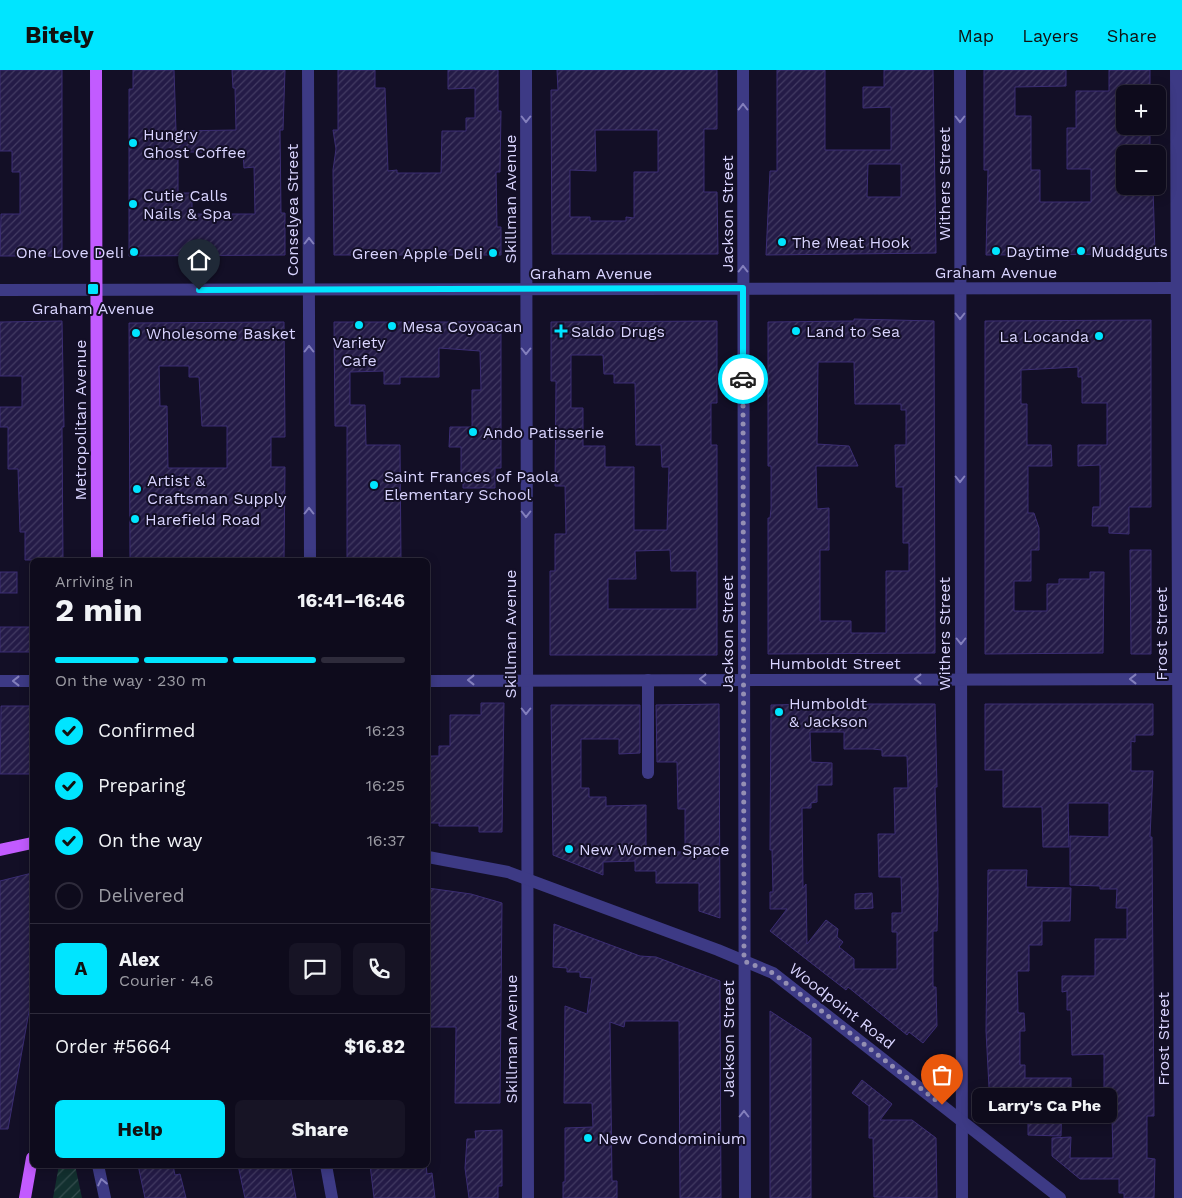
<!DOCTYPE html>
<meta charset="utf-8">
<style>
:root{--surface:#0e0b1c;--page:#171425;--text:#f1f3f6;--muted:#9b9ba3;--line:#2e2b3b;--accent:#00e5ff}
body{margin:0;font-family:"Work Sans",sans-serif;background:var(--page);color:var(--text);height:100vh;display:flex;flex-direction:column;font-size:19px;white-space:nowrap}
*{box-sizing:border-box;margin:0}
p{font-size:16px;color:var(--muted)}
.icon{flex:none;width:28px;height:28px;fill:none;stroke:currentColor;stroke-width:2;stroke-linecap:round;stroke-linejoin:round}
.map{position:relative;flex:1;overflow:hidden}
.details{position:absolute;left:30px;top:488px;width:400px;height:610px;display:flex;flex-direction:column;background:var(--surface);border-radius:8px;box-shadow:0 2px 12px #0003,0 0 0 1px var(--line)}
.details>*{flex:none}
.buttons{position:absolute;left:1116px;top:15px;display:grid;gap:10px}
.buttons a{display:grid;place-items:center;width:50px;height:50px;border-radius:8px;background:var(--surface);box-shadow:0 2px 12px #0003,0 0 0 1px var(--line);font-size:25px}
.pin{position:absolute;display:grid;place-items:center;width:42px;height:42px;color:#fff;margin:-51px -21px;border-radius:50% 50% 50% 0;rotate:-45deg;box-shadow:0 0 5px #0007}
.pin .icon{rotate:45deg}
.courier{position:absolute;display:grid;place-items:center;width:50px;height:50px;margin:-25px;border:4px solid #00e5ff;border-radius:50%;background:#fff;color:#222;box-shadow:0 1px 6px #0007}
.bubble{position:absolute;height:35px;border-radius:8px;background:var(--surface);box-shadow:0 2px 12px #0003,0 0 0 1px var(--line);font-size:16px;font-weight:700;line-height:35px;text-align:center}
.summary em{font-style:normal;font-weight:700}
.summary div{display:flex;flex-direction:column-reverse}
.summary{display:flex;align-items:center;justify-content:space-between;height:85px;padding:0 25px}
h1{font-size:32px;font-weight:700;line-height:38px}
.bar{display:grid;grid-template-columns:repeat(4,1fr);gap:8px 5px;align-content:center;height:60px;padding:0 25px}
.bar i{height:6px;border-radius:4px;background:var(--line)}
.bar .on{background:var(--accent)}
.bar p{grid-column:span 4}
.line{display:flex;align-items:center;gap:12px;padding:0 25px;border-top:1px solid var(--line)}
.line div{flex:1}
.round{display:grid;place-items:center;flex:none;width:52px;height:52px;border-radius:8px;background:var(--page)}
ol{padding:0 25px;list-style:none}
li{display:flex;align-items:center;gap:15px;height:55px}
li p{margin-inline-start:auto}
li .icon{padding:5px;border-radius:50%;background:var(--accent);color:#111;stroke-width:4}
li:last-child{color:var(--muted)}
li i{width:28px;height:28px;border:2px solid var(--line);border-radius:50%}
.cta{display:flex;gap:10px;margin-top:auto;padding:10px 25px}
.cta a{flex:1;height:58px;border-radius:8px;background:var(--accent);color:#111;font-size:20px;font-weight:700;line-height:58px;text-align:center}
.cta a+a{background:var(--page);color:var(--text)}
header{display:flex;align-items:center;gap:30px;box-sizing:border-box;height:70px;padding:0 25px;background:var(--accent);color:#111}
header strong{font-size:24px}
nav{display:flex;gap:28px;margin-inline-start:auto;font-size:18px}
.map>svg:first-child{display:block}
.garden{fill:url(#garden-furrows)}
.building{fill:url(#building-hatch);stroke:#3b2d73;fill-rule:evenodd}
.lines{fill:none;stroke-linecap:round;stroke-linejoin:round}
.minor{stroke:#3d3a85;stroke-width:12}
.major{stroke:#c25bff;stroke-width:12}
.oneway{stroke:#837fbc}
.done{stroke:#948fb3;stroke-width:5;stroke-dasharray:0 9}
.route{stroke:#00e5ff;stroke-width:6}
.poi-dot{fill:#00e5ff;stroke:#130f26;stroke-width:2}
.labels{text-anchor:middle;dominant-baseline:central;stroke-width:4;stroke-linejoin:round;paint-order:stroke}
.poi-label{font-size:16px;fill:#d9d4ff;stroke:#130f26;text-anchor:start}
.street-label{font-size:16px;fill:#d9d4ff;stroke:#130f26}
</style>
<header>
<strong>Bitely</strong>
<nav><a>Map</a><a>Layers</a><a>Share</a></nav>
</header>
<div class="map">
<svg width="1182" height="1128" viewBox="0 0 1182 1128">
<defs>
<pattern id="garden-furrows" width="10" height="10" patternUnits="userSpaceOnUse" patternTransform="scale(1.25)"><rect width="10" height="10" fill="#12302f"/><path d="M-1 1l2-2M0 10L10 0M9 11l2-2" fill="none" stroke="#344d4e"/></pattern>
<pattern id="building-hatch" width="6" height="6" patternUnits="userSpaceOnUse" patternTransform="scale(1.25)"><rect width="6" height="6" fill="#241b47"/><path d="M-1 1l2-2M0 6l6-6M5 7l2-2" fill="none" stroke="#433b63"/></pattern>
</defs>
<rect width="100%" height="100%" fill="#130f26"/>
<path class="garden" d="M59,1095H75L82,1128H53Z"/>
<g class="building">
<path d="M0,0H62V186H0L1,144H20V102H12V81H0Z"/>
<path d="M133,0H174L176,61L236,60L235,18H233L232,0H285L283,60H280L281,143H285V185L129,186V19H133ZM178,82H243L244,98L254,97L255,144H192V123H178Z"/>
<path d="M338,0H375V18H385L388,101L397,100V103H441L442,61H466V48H475V18L448,19V0H498V41H501L500,102H496L497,157H501V185H334L333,100L336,79L333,60H338Z"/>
<path d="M557,0H717V59H704V122H717L718,184H552L551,20H558ZM595,60H658V102H634V148L626,147V151H590V147H570V100L596,101Z"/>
<path d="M777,0H825V80H891V37L863,38V17H884V0H933L936,183L766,185L770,101H777ZM868,94H901V127H867Z"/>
<path d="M984,0H1066V16L1015,17V46H1031V100H1040V132H1091V99H1067V58H1076V21H1109V0H1150V24H1125V56H1150V84H1125V116H1153L1155,184L986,185L988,100H984Z"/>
<path d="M854,249L934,251L935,583L768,584V448H770L771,439V396H768V252L854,251ZM818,292H854L855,334H901V340H906V375H895L896,417H903V473H909V501H886V563H851V551H820V480H829V438L817,439L816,396H858L849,376L817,374Z"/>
<path d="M1151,250V437H1129V464L1109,463V456H1092L1093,437H1100V395L1078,396V375H1107V333H1082V307H1078V297L1021,300V334H1027V375H1051L1052,396H1028V443H1034L1039,458V480H1031V511H1014V541H1047V514H1059V509H1090V502H1104L1103,583L985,584V251Z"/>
<path d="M62,251L64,357H62L63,490H25V462H20L18,399H8V357H0V337H22V306H0V252Z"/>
<path d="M717,251V333H711V375H717V585H550V501H555V464H566L565,416H555L556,311H551V252ZM571,285H603L604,304H614V313H635L636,375H661L662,397H669L667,460H634V397H605V376H583V338H571ZM670,480L671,501H697V539H608V509H636L635,481Z"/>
<path d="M284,252L285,367H271V397H285L284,490H130L129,253ZM159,296H189V307H199L202,356H227V398H168L167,336H160Z"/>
<path d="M334,252H501V398H495V418H463V412L461,411V377H449L450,357H472V320H481L480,281L439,278V307H400V314H384V301L350,302V335H365L366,375H400L401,490H347V356H335Z"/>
<path d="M1130,480H1151V584H1131Z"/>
<rect x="0" y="502" width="17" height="21"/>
<rect x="0" y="557" width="32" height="25"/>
<path d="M481,633H504L502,762H479V756H439V753H429L428,686H439V676H450V645H481Z"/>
<path d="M719,634L720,848L699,841V813H656V801H635V791L603,792V805L553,785L551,635H640V683L619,684V669H581V718H589V727H606V736L646,735V782H685V739H678L677,692H657L656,635Z"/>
<path d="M817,634H935L937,717H935L938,820L937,861H933V917H936L937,956L923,973L909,962L907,965L848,917L846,920L770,861L787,839H770V822H773L772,780H770L771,635ZM810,662H844V679H873L882,680V686H907L908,718H894L895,764H878L879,807H901L902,843H892V862H897V899H854V889L839,877L843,872L837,867L838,859L826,850L807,874L806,814L803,818L802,738H811V733L817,732V715H832V693L811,692Z"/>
<path d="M985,634H1153V665H1135V672L1131,671V701H1153L1150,767H1152L1154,1046H1147V1088L1155,1089L1154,1128H1124V1123H1119V1109H1080L1052,1086V1068L1071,1067L1070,1088H1113L1112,1047H1104V984L1072,985L1071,940H1067V921L1062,922V906H1095V869H1127V838H1116L1117,819H1100V816L1070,815V766L1109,767V733H1068L1069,777H1043L1042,737H1003V700H985Z"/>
<path d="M1,636H32V704H0Z"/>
<path d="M988,800H1027L1026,817L1071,818L1070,851H1042V875H1029V901H1017L1018,943H1024L1025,961H1020V995H1025V1008H1071V1025H1062L1061,1066L1028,1065V1046L1002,1047L990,1036L986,961Z"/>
<path d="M32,803V925L8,1059H0V811Z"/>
<path d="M428,818L471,824L502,833L500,1033H455L456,957H428Z"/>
<path d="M872,823L873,838L855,839V824Z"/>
<path d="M554,854L640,886L656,887L720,911L721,1128H680L679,951H625L624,957L610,952L612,1111H617V1128H563V1112H565V1058L593,1057L592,1033H564L565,936L587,944L592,908L580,907V902H567V898L553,897Z"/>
<path d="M770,941L811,968V1128H770Z"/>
<path d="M862,1010L892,1034L880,1050H912L936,1068L937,1128L874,1127L873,1068H869V1036L852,1023Z"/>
<path d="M502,1060V1116H498V1128H469L465,1098L467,1069H476L475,1061Z"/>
<path d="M138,1095H173L175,1105L180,1104L186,1128H145Z"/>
<path d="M238,1095H290L296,1128H245Z"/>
<path d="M370,1095H426L427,1104L432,1103L435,1128H374Z"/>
</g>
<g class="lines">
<g class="minor">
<path d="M308,0L310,490"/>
<path d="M526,0L528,1128"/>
<path d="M743,0L745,1128"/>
<path d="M960,0L962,1128"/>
<path d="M1176,0L1180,1128"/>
<path d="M0,220L1182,218"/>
<path d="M0,611H32"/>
<path d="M428,611L1182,609"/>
<path d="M648,703V610"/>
<path d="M428,787L508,802L718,880L773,903L1060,1128"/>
<path d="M98,1095L105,1128"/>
<path d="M326,1095L332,1128"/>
</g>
<g class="major">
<path d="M96,0L97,490"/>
<path d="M0,780L32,773"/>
<path d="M25,1128L32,1088"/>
</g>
</g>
<defs><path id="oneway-chevron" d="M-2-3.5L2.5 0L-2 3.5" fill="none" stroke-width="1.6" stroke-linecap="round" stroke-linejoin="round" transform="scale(1.25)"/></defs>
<g class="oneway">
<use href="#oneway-chevron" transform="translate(743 37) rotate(-90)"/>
<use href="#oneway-chevron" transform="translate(526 49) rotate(90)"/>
<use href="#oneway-chevron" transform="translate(960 49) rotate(90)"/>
<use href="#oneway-chevron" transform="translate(309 171) rotate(-90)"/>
<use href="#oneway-chevron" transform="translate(743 199) rotate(-90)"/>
<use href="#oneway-chevron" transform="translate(960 246) rotate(90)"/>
<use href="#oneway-chevron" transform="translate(309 279) rotate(-90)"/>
<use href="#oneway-chevron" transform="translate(526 281) rotate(90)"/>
<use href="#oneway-chevron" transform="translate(960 409) rotate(90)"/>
<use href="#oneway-chevron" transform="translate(309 441) rotate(-90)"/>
<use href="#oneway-chevron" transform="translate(526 444) rotate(90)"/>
<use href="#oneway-chevron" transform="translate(961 571) rotate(90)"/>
<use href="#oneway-chevron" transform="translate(703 609) rotate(180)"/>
<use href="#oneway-chevron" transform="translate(918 609) rotate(180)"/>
<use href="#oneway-chevron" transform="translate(1133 609) rotate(180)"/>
<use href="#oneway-chevron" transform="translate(471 610) rotate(-180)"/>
<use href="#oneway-chevron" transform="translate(16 611) rotate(180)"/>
<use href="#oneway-chevron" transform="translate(526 641) rotate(90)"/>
<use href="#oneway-chevron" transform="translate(744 1044) rotate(-90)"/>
<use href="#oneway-chevron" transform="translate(102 1112) rotate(-102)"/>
</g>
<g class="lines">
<path class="done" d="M743,309L744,891L773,903L942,1035"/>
<path class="route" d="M199,220L743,218V309"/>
</g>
<g class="poi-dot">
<circle cx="133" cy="73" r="5"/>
<circle cx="133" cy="134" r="5"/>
<circle cx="782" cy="172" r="5"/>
<circle cx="996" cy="181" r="5"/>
<circle cx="1081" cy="181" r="5"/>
<circle cx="134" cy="182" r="5"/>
<circle cx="493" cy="183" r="5"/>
<rect x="87" y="213" width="12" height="12" rx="2.5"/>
<circle cx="359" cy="255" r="5"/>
<circle cx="392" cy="256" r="5"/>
<path d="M558.5 253.5h5v5h5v5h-5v5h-5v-5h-5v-5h5z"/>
<circle cx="796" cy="261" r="5"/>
<circle cx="136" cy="263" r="5"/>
<circle cx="1099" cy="266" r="5"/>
<circle cx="473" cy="362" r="5"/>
<circle cx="374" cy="415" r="5"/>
<circle cx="137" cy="419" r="5"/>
<circle cx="135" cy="449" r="5"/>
<circle cx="779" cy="642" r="5"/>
<circle cx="569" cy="779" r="5"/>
<circle cx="588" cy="1068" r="5"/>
</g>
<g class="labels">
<g class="poi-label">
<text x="143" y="64">Hungry<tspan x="143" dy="18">Ghost Coffee</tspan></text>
<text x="143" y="125">Cutie Calls<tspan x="143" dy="18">Nails &amp; Spa</tspan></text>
<text x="792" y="172">The Meat Hook</text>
<text x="1006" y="181">Daytime</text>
<text x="1091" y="181">Muddguts</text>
<text x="124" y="182" text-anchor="end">One Love Deli</text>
<text x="483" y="183" text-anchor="end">Green Apple Deli</text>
<text x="93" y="238" text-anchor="middle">Graham Avenue</text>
<text x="402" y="256">Mesa Coyoacan</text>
<text x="571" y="261">Saldo Drugs</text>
<text x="806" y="261">Land to Sea</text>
<text x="146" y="263">Wholesome Basket</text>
<text x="1089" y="266" text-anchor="end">La Locanda</text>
<text x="359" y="272" text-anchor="middle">Variety<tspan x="359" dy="18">Cafe</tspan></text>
<text x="483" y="362">Ando Patisserie</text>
<text x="384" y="406">Saint Frances of Paola<tspan x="384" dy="18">Elementary School</tspan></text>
<text x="147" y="410">Artist &amp;<tspan x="147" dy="18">Craftsman Supply</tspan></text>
<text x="145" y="449">Harefield Road</text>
<text x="789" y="633">Humboldt<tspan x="789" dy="18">&amp; Jackson</tspan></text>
<text x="579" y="779">New Women Space</text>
<text x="598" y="1068">New Condominium</text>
</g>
<g class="street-label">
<text transform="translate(944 114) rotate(-90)">Withers Street</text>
<text transform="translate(510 129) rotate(-90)">Skillman Avenue</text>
<text transform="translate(292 140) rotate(-90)">Conselyea Street</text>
<text transform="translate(727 144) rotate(-90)">Jackson Street</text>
<text x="996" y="202">Graham Avenue</text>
<text x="591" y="203">Graham Avenue</text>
<text transform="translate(80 350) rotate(-90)">Metropolitan Avenue</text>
<text transform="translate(510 564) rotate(-90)">Skillman Avenue</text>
<text transform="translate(727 564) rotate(-90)">Jackson Street</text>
<text transform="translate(944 564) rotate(-90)">Withers Street</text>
<text transform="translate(1161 564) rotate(-90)">Frost Street</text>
<text x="835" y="593">Humboldt Street</text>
<text transform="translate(842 936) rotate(38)">Woodpoint Road</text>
<text transform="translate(511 969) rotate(-90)">Skillman Avenue</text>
<text transform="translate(728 969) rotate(-90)">Jackson Street</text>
<text transform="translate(1163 969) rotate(-90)">Frost Street</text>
</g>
</g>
</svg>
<div class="buttons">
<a>+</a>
<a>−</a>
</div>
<div class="pin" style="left:942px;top:1035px;background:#ea580c"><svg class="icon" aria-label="bag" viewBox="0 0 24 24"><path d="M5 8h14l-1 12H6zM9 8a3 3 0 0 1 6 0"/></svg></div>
<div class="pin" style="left:199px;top:220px;background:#1f2937"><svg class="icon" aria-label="home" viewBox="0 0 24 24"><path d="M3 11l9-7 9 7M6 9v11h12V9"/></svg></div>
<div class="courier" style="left:743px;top:309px"><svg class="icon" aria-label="car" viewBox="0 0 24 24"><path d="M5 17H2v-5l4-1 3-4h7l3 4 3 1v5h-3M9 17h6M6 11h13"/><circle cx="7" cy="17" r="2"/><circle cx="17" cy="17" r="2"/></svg></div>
<div class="bubble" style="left:972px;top:1018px;width:145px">Larry's Ca Phe</div>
<section class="details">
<div class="summary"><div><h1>2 min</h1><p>Arriving in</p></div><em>16:41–16:46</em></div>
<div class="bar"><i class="on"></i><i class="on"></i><i class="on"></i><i></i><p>On the way · 230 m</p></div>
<ol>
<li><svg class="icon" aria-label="check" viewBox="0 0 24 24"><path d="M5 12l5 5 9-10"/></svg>Confirmed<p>16:23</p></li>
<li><svg class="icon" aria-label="check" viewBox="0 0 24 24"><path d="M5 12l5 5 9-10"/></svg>Preparing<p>16:25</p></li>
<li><svg class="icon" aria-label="check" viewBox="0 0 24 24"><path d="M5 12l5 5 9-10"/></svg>On the way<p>16:37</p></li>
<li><i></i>Delivered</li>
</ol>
<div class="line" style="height:90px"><b class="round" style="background:var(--accent);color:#111">A</b><div><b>Alex</b><p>Courier · 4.6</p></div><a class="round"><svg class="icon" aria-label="chat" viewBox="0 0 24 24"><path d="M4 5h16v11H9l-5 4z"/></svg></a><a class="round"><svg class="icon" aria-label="phone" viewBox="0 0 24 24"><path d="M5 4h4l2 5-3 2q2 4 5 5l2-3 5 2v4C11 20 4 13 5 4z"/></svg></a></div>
<div class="line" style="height:65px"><div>Order #5664</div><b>$16.82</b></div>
<div class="cta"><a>Help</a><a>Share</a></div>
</section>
</div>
